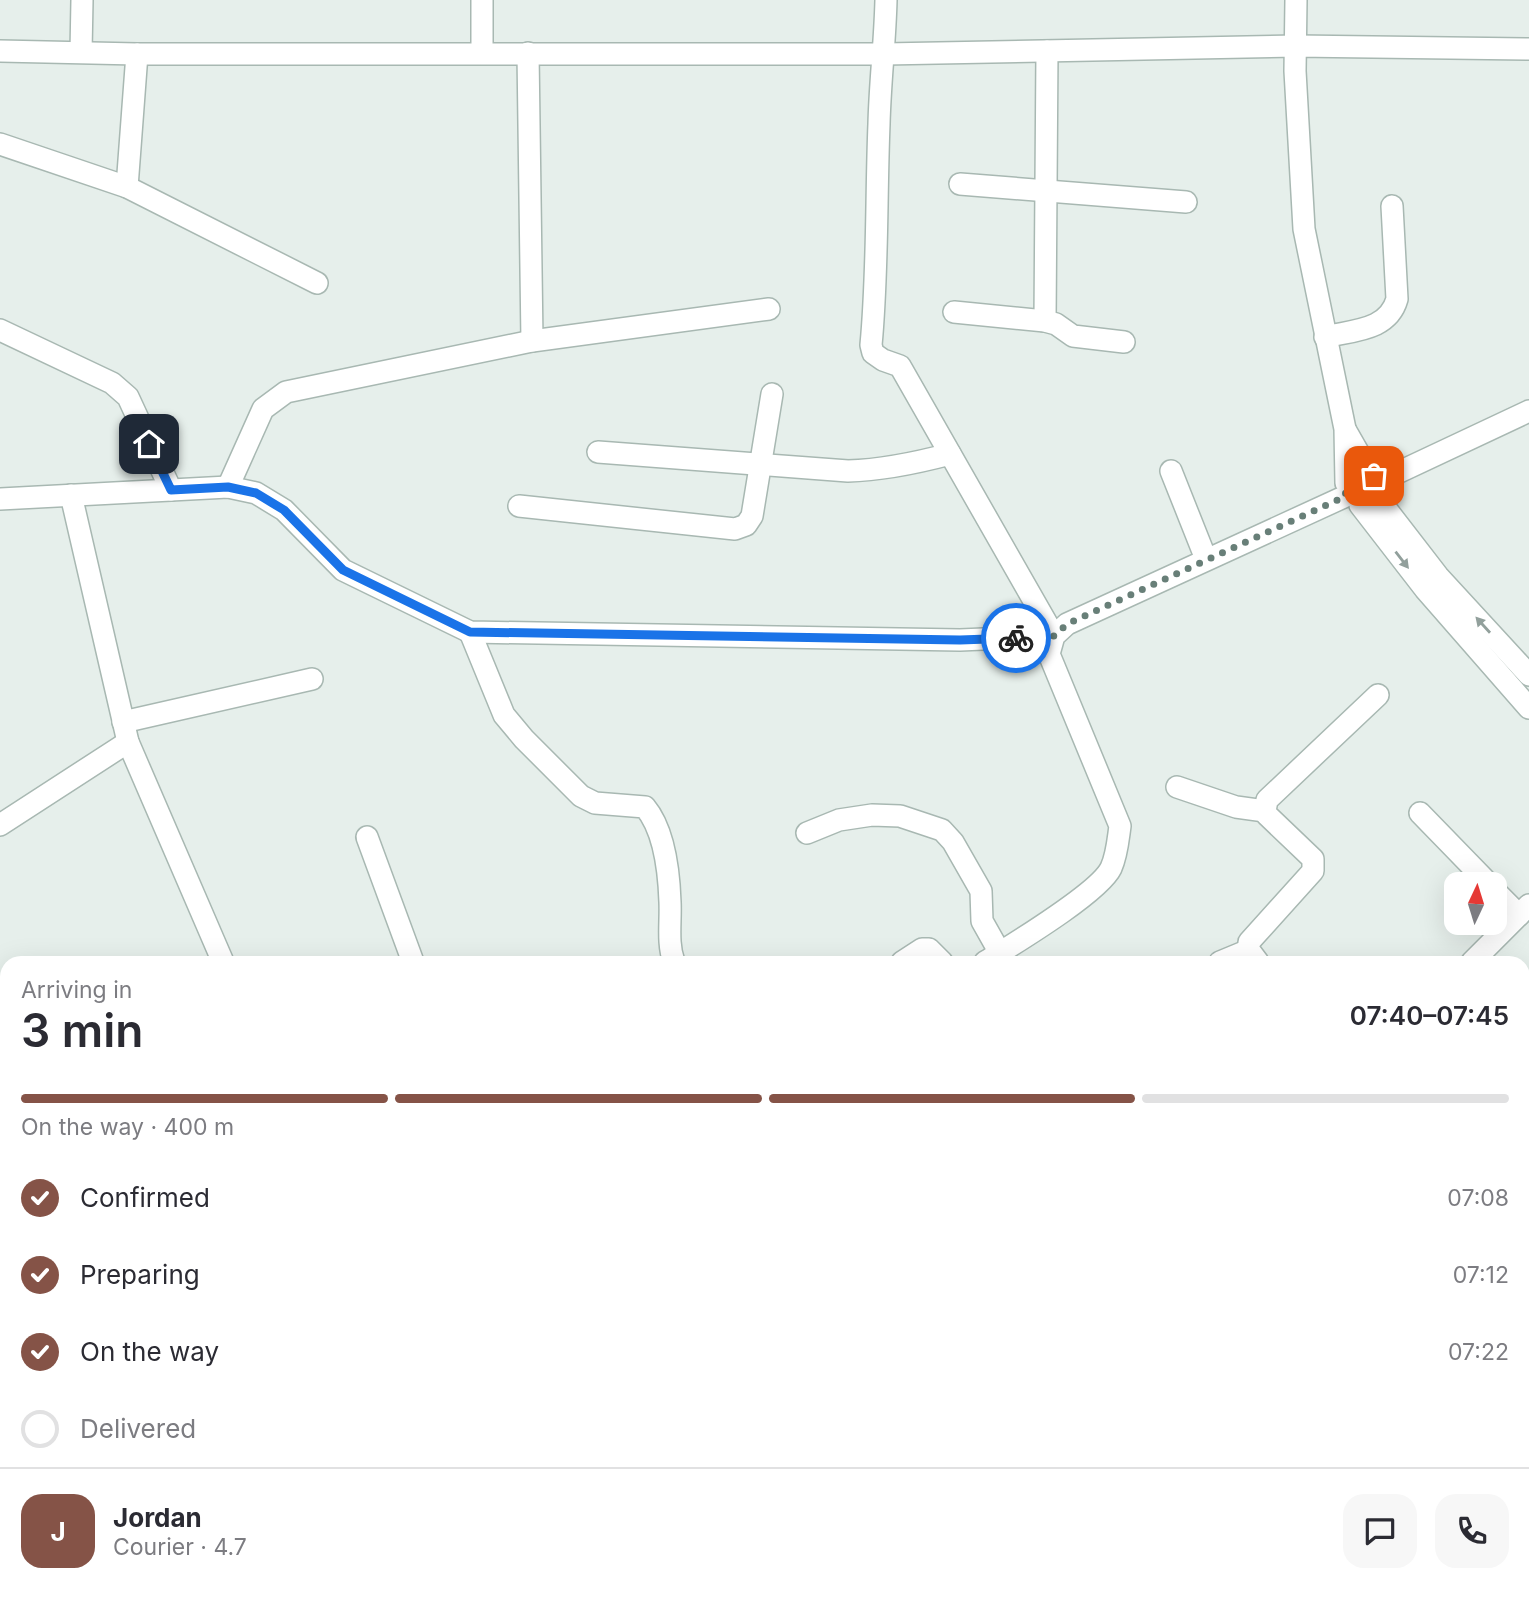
<!DOCTYPE html>
<meta charset="utf-8">
<style>
:root{--surface:#fff;--page:#f7f7f7;--text:#2b2b33;--muted:#7c7c81;--line:#e1e1e2;--accent:#855347}
body{margin:0;font-family:Inter,sans-serif;background:var(--page);color:var(--text);height:100vh;display:flex;flex-direction:column;font-size:26px;white-space:nowrap}
*{box-sizing:border-box;margin:0}
p{font-size:23px;color:var(--muted)}
.icon{flex:none;width:38px;height:38px;fill:none;stroke:currentColor;stroke-width:2;stroke-linecap:round;stroke-linejoin:round}
.map{position:relative;flex:1;overflow:hidden}
.drawer{position:absolute;left:0px;top:956px;width:1530px;height:653px;display:flex;flex-direction:column;background:var(--surface);border-radius:21px 21px 0 0;box-shadow:0 7px 28px #0002}
.drawer>*{flex:none}
.needle{width:46px;rotate:4deg}
.fabs{position:absolute;left:1444px;top:872px;display:grid;gap:14px}
.fabs a{display:grid;place-items:center;width:63px;height:63px;border-radius:14px;background:var(--surface);box-shadow:0 7px 28px #0002;font-size:35px}
.pin{position:absolute;display:grid;place-items:center;width:60px;height:60px;color:#fff;margin:-30px;border-radius:14px;box-shadow:0 4px 10px #0006}
.courier{position:absolute;display:grid;place-items:center;width:70px;height:70px;margin:-35px;border:5px solid #1a73e8;border-radius:50%;background:#fff;color:#222;box-shadow:0 2px 9px #0007}
.headline em{font-style:normal;font-weight:600}
.headline div{display:flex;flex-direction:column-reverse}
.headline{display:flex;align-items:center;justify-content:space-between;height:119px;padding:0 21px}
h1{font-size:46px;font-weight:600;line-height:52px}
.bar{display:grid;grid-template-columns:repeat(4,1fr);gap:10px 7px;align-content:center;height:84px;padding:0 21px}
.bar i{height:9px;border-radius:5px;background:var(--line)}
.bar .selected{background:var(--accent)}
.bar p{grid-column:span 4}
.line{display:flex;align-items:center;gap:18px;padding:0 21px;border-top:2px solid var(--line)}
.line div{flex:1}
.round{display:grid;place-items:center;flex:none;width:74px;height:74px;border-radius:21px;background:var(--page)}
ol{padding:0 21px;list-style:none}
li{display:flex;align-items:center;gap:21px;height:77px}
li p{margin-inline-start:auto}
li .icon{padding:7px;border-radius:50%;background:var(--accent);color:#fff;stroke-width:4}
li:last-child{color:var(--muted)}
li i{width:38px;height:38px;border:4px solid var(--line);border-radius:50%}
.map>svg:first-child{display:block}
.lines{fill:none;stroke-linecap:round;stroke-linejoin:round}
.minor-casing{stroke:#a8b8b2;stroke-width:24}
.minor{stroke:#fff;stroke-width:21}
.oneway{fill:#92a09c}
.done{stroke:#687f78;stroke-width:7;stroke-dasharray:0 12.6}
.route{stroke:#1a73e8;stroke-width:9}
</style>
<div class="map">
<svg width="1529" height="1608" viewBox="0 0 1529 1608">
<rect width="100%" height="100%" fill="#e6efeb"/>
<g class="lines">
<g class="minor-casing">
<g id="minor">
<path d="M1296,0L1295,71L1304,229L1345,429L1346,483"/>
<path d="M0,51L137,54H885L1296,46L1529,49"/>
<path d="M81,52L82,0"/>
<path d="M482,53V0"/>
<path d="M528,53L532,341"/>
<path d="M0,144L127,187L317,283"/>
<path d="M960,184L1186,202"/>
<path d="M127,187L137,54"/>
<path d="M954,312L1045,321L1056,324L1073,336L1124,342"/>
<path d="M1045,321L1047,51"/>
<path d="M0,330L112,383L128,397L171,490"/>
<path d="M1325,337C1353,330 1388,331 1397,299L1392,206"/>
<path d="M1346,431L1370,473"/>
<path d="M598,452L848,471C883,470 916,463 950,454"/>
<path d="M1171,471L1206,559"/>
<path d="M1378,482L1529,411"/>
<path d="M228,487L263,409L286,392L532,341L769,309"/>
<path d="M71,495L128,742L223,962"/>
<path d="M1377,497L1438,576L1529,675"/>
<path d="M0,499L228,487L256,493L284,510L343,570L470,632L960,640L1054,636L900,366L883,360L873,353L871,345C878,272 876,197 879,124C880,82 885,42 886,0"/>
<path d="M1360,505L1425,589L1529,708"/>
<path d="M519,506L735,529L746,525L752,516L772,394"/>
<path d="M470,632L504,715L524,739L581,796L595,803L645,807C665,831 669,872 670,902C671,922 667,943 674,962"/>
<path d="M123,722L312,679"/>
<path d="M1177,787L1236,807L1265,811"/>
<path d="M1420,813L1489,884"/>
<path d="M0,825L128,742"/>
<path d="M807,833L839,820L872,815L900,816L942,830L953,842L981,891L982,921L1000,953"/>
<path d="M367,837L413,962"/>
<path d="M1494,890L1519,915"/>
<path d="M902,962L922,949H929L942,962"/>
<path d="M985,962C1012,945 1099,893 1111,868C1117,855 1118,840 1120,826L1049,654L1054,636L1067,624L1346,496"/>
<path d="M1220,962L1249,950"/>
<path d="M1258,962L1249,950V942L1313,871V859L1267,815L1265,811L1267,800L1378,695"/>
<path d="M1472,962L1529,905"/>
<path d="M1522,1116L1529,1123"/>
<path d="M1522,1226L1529,1223"/>
<path d="M1522,1397L1529,1394"/>
<path d="M0,1422L7,1433"/>
<path d="M0,1516L7,1512"/>
<path d="M173,1601L178,1608"/>
<path d="M211,1601L216,1608"/>
<path d="M649,1601L654,1608"/>
<path d="M867,1601L875,1608"/>
<path d="M1142,1601L1150,1608"/>
<path d="M1205,1601L1212,1608"/>
<path d="M1240,1601L1248,1608"/>
<path d="M1331,1608L1342,1601"/>
</g>
</g>
<use href="#minor" class="minor"/>
</g>
<defs><path id="oneway-solid" d="M-6-.8H1V-3.2L6.5 0L1 3.2V.8H-6Z" transform="scale(1.75)"/></defs>
<g class="oneway">
<use href="#oneway-solid" transform="translate(1402 560) rotate(52)"/>
<use href="#oneway-solid" transform="translate(1483 625) rotate(-132)"/>
</g>
<g class="lines">
<path class="done" d="M1016,638L1054,636L1067,624L1346,496C1342,477 1358,467 1374,476"/>
<path class="route" d="M149,444L171,490L228,487L256,493L284,510L343,570L470,632L960,640L1016,638"/>
</g>
</svg>
<div class="fabs">
<a><svg class="needle" viewBox="-14 -14 28 28"><path d="M0-13l5 13h-10z" fill="#e53935"/><path d="M0 13l5-13h-10z" fill="#7c7c81"/></svg></a>
</div>
<div class="pin" style="left:1374px;top:476px;background:#ea580c"><svg class="icon" aria-label="bag" viewBox="0 0 24 24"><path d="M5 8h14l-1 12H6zM9 8a3 3 0 0 1 6 0"/></svg></div>
<div class="pin" style="left:149px;top:444px;background:#1f2937"><svg class="icon" aria-label="home" viewBox="0 0 24 24"><path d="M3 11l9-7 9 7M6 9v11h12V9"/></svg></div>
<div class="courier" style="left:1016px;top:638px"><svg class="icon" aria-label="bike" viewBox="0 0 24 24"><circle cx="6" cy="16" r="4"/><circle cx="18" cy="16" r="4"/><path d="M6 16l4-8h5l3 8M10 8l3 8H6M13 5h3"/></svg></div>
<section class="drawer">
<div class="headline"><div><h1>3 min</h1><p>Arriving in</p></div><em>07:40–07:45</em></div>
<div class="bar"><i class="selected"></i><i class="selected"></i><i class="selected"></i><i></i><p>On the way · 400 m</p></div>
<ol>
<li><svg class="icon" aria-label="check" viewBox="0 0 24 24"><path d="M5 12l5 5 9-10"/></svg>Confirmed<p>07:08</p></li>
<li><svg class="icon" aria-label="check" viewBox="0 0 24 24"><path d="M5 12l5 5 9-10"/></svg>Preparing<p>07:12</p></li>
<li><svg class="icon" aria-label="check" viewBox="0 0 24 24"><path d="M5 12l5 5 9-10"/></svg>On the way<p>07:22</p></li>
<li><i></i>Delivered</li>
</ol>
<div class="line" style="height:126px"><b class="round" style="background:var(--accent);color:#fff">J</b><div><b>Jordan</b><p>Courier · 4.7</p></div><a class="round"><svg class="icon" aria-label="chat" viewBox="0 0 24 24"><path d="M4 5h16v11H9l-5 4z"/></svg></a><a class="round"><svg class="icon" aria-label="phone" viewBox="0 0 24 24"><path d="M5 4h4l2 5-3 2q2 4 5 5l2-3 5 2v4C11 20 4 13 5 4z"/></svg></a></div>
</section>
</div>
